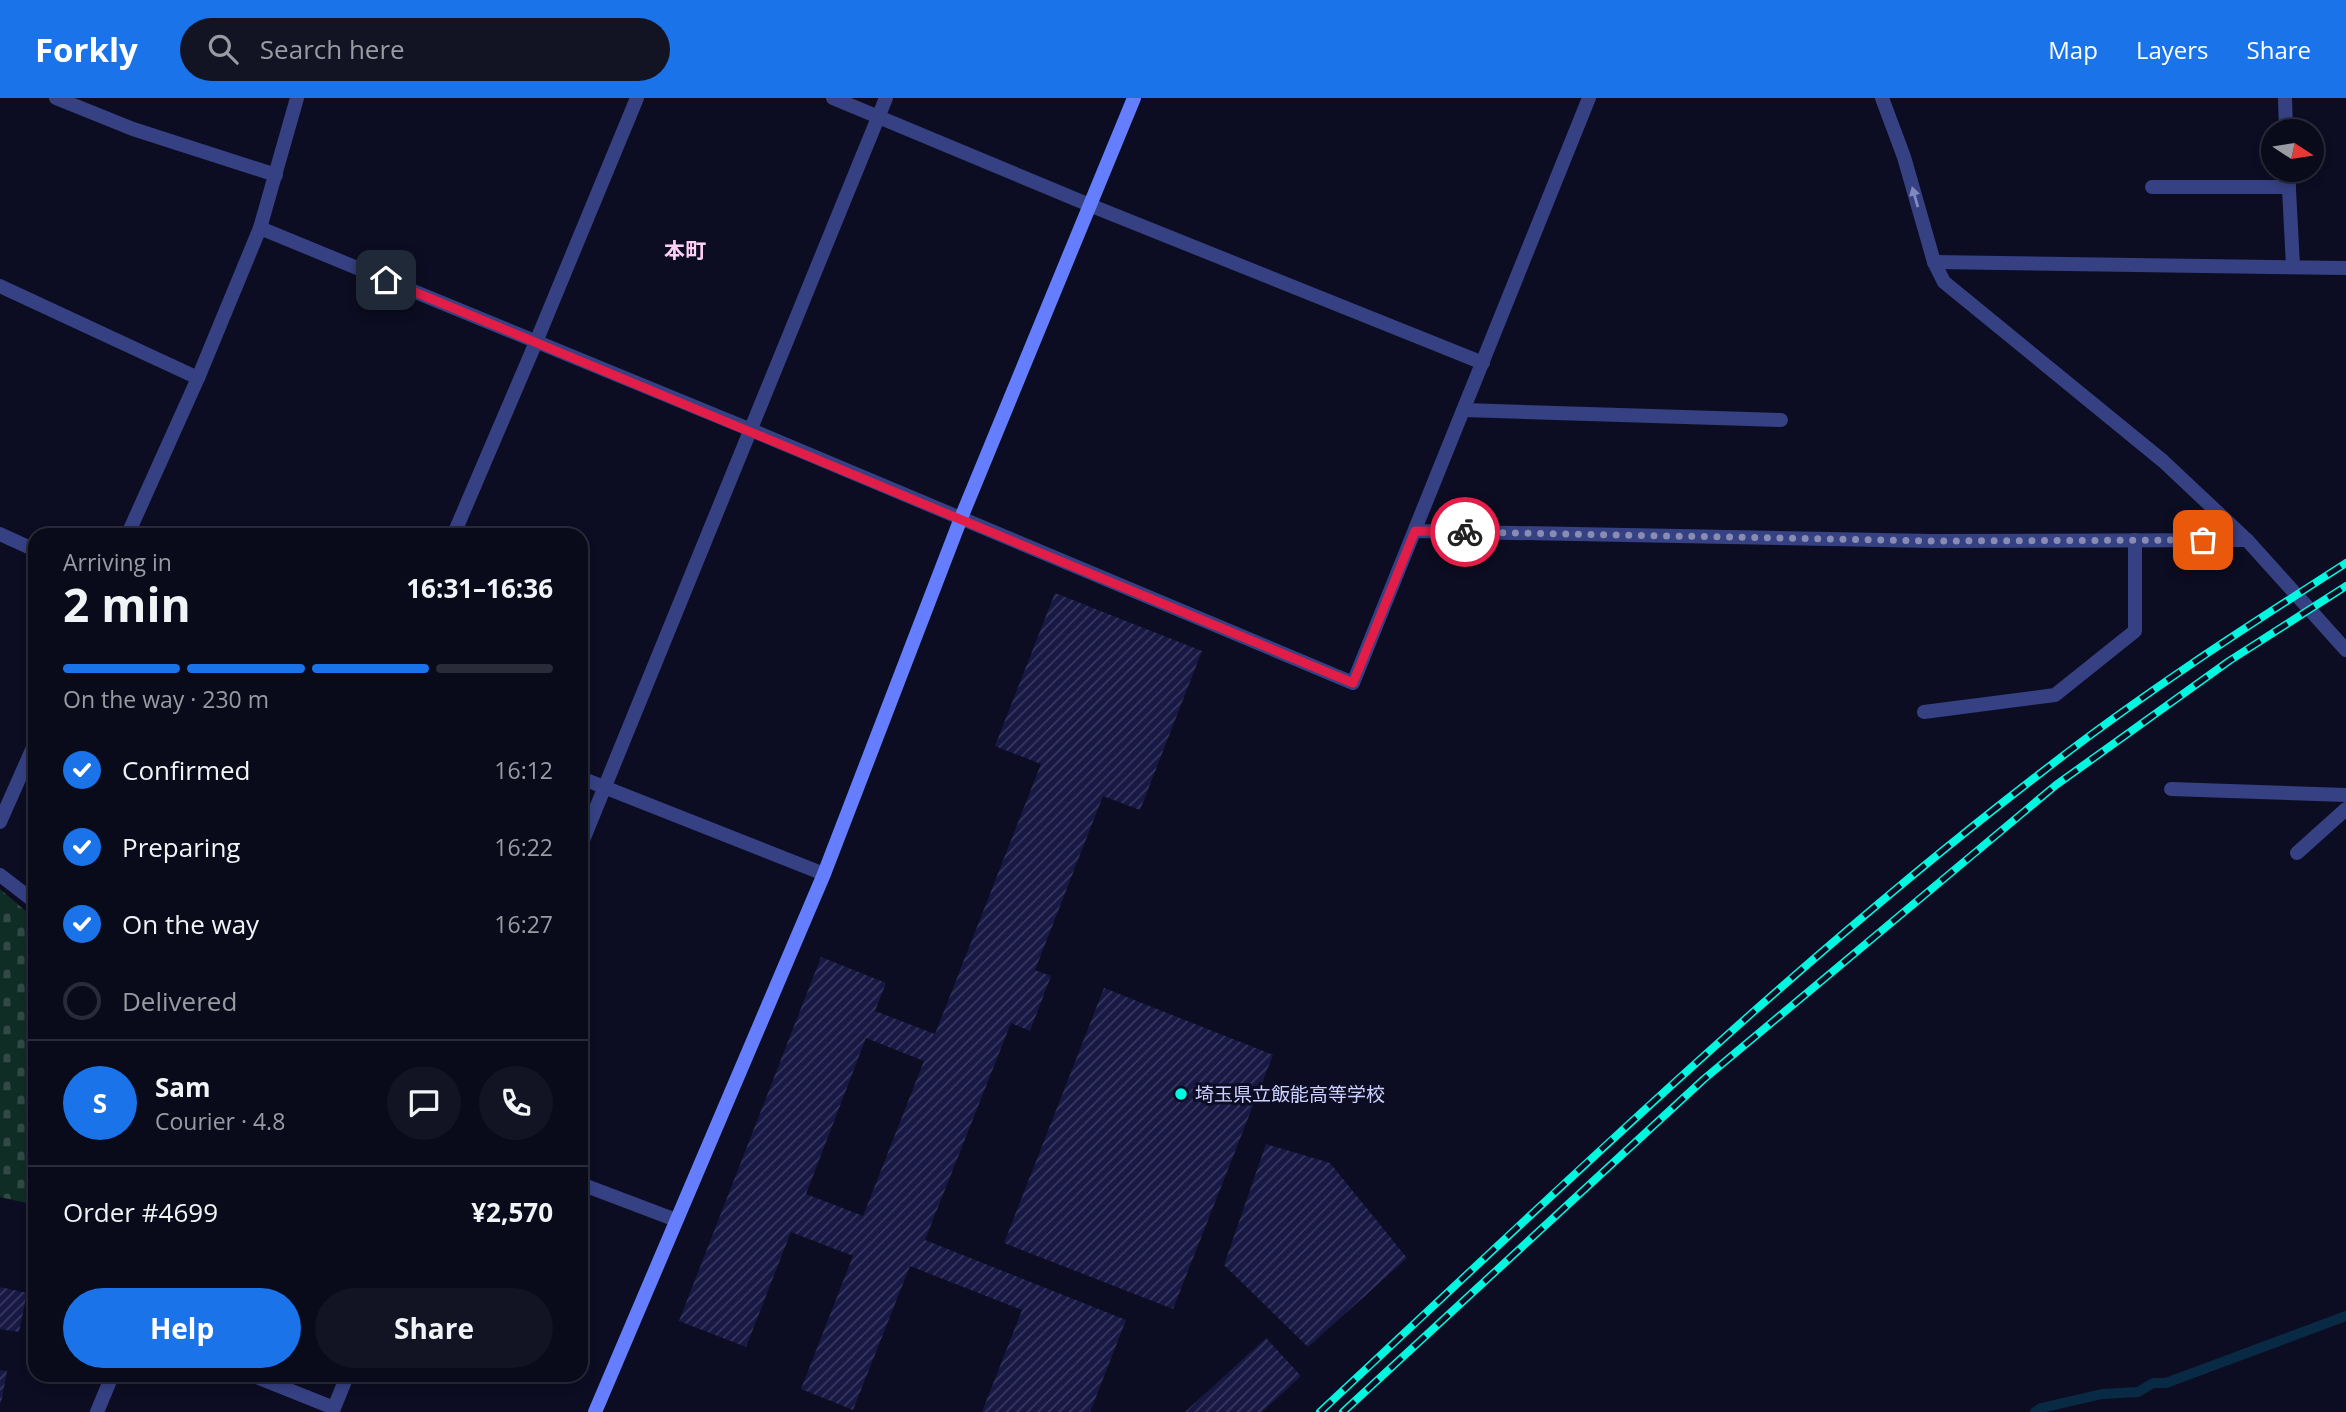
<!DOCTYPE html>
<meta charset="utf-8">
<style>
:root{--surface:#090a1a;--page:#121323;--text:#f1f3f6;--muted:#999aa2;--line:#292b39;--accent:#1a73e8}
body{margin:0;font-family:"Open Sans","Noto Sans JP",sans-serif;background:var(--page);color:var(--text);height:100vh;display:flex;flex-direction:column;font-size:26px;white-space:nowrap}
*{box-sizing:border-box;margin:0}
p{font-size:23px;color:var(--muted)}
.icon{flex:none;width:38px;height:38px;fill:none;stroke:currentColor;stroke-width:2;stroke-linecap:round;stroke-linejoin:round}
.map{position:relative;flex:1;overflow:hidden}
.drawer{position:absolute;left:28px;top:430px;width:560px;height:854px;display:flex;flex-direction:column;background:var(--surface);border-radius:21px;box-shadow:0 4px 10px #0003,0 0 0 2px var(--line)}
.drawer>*{flex:none}
.needle{width:46px;rotate:102deg}
.fabs{position:absolute;left:2261px;top:21px;display:grid;gap:14px}
.fabs a{display:grid;place-items:center;width:63px;height:63px;border-radius:50%;background:var(--surface);box-shadow:0 4px 10px #0003,0 0 0 2px var(--line);font-size:35px}
.pin{position:absolute;display:grid;place-items:center;width:60px;height:60px;color:#fff;margin:-30px;border-radius:14px;box-shadow:0 4px 10px #0006}
.courier{position:absolute;display:grid;place-items:center;width:70px;height:70px;margin:-35px;border:5px solid #e11d48;border-radius:50%;background:#fff;color:#222;box-shadow:0 2px 9px #0007}
.overview em{font-style:normal;font-weight:700}
.overview div{display:flex;flex-direction:column-reverse}
.overview{display:flex;align-items:center;justify-content:space-between;height:119px;padding:0 35px}
h1{font-size:46px;font-weight:700;line-height:52px}
.bar{display:grid;grid-template-columns:repeat(4,1fr);gap:10px 7px;align-content:center;height:84px;padding:0 35px}
.bar i{height:9px;border-radius:5px;background:var(--line)}
.bar .current{background:var(--accent)}
.bar p{grid-column:span 4}
.line{display:flex;align-items:center;gap:18px;padding:0 35px;border-top:2px solid var(--line)}
.line div{flex:1}
.round{display:grid;place-items:center;flex:none;width:74px;height:74px;border-radius:37px;background:var(--page)}
ol{padding:0 35px;list-style:none}
li{display:flex;align-items:center;gap:21px;height:77px}
li p{margin-inline-start:auto}
li .icon{padding:7px;border-radius:50%;background:var(--accent);color:#fff;stroke-width:4}
li:last-child{color:var(--muted)}
li i{width:38px;height:38px;border:4px solid var(--line);border-radius:50%}
.cta{display:flex;gap:14px;margin-top:auto;padding:14px 35px}
.cta a{flex:1;height:80px;border-radius:42px;background:var(--accent);color:#fff;font-size:28px;font-weight:700;line-height:80px;text-align:center}
.cta a+a{background:var(--page);color:var(--text)}
header{display:flex;align-items:center;gap:42px;box-sizing:border-box;height:98px;padding:0 35px;background:var(--accent);color:#fff}
header strong{font-size:33px}
nav{display:flex;gap:38px;margin-inline-start:auto;font-size:24px}
.search{width:490px;height:63px;background:var(--page);display:flex;align-items:center;gap:18px;box-sizing:border-box;padding:0 24px;border-radius:38px;color:var(--muted);font-size:26px}
.map>svg:first-child{display:block}
.cemetery{fill:url(#cemetery-stones)}
.lines{fill:none;stroke-linecap:round;stroke-linejoin:round}
.stream{stroke:#092a44;stroke-width:10}
.building{fill:url(#building-hatch);fill-rule:evenodd}
.lane{stroke:#354183;stroke-width:14}
.street{stroke:#354183;stroke-width:14}
.secondary{stroke:#647eff;stroke-width:14}
.rail-casing{stroke:#00f8e1;stroke-width:8}
.rail{stroke:#0c0d22;stroke-width:5;stroke-dasharray:16;stroke-linecap:butt}
.oneway{fill:#8189c1}
.done{stroke:#898cb2;stroke-width:7;stroke-dasharray:0 12.6}
.route{stroke:#e11d48;stroke-width:9}
.poi-dot{fill:#00f8e1;stroke:#0c0d22;stroke-width:2.5}
.labels{text-anchor:middle;dominant-baseline:central;stroke-width:6;stroke-linejoin:round;paint-order:stroke}
.poi-label{font-size:19px;fill:#cdd1ff;stroke:#0c0d22;text-anchor:start}
.neighbourhood-label{font-size:21px;font-weight:bold;fill:#ffcff7;stroke:#0c0d22}
</style>
<header>
<strong>Forkly</strong>
<div class="search"><svg class="icon" aria-label="search" viewBox="0 0 24 24"><circle cx="10" cy="10" r="6"/><path d="M15 15l6 6"/></svg>Search here</div>
<nav><a>Map</a><a>Layers</a><a>Share</a></nav>
</header>
<div class="map">
<svg width="2346" height="1314" viewBox="0 0 2346 1314">
<defs>
<pattern id="cemetery-stones" width="16" height="16" patternUnits="userSpaceOnUse" patternTransform="scale(1.75)"><rect width="16" height="16" fill="#0f2c25"/><path d="M2 7V4a2 2 0 0 1 4 0v3zM10 15v-3a2 2 0 0 1 4 0v3z" fill="#314a46"/></pattern>
<pattern id="building-hatch" width="6" height="6" patternUnits="userSpaceOnUse" patternTransform="scale(1.75)"><rect width="6" height="6" fill="#181844"/><path d="M-1 1l2-2M0 6l6-6M5 7l2-2" fill="none" stroke="#383960"/></pattern>
</defs>
<rect width="100%" height="100%" fill="#0c0d22"/>
<path class="cemetery" d="M0,791L35,821V1107L0,1099Z"/>
<g class="lines">
<path class="stream" d="M2035,1314L2041,1310L2102,1296L2138,1294L2153,1285H2166L2346,1218"/>
</g>
<g class="building">
<path d="M1055,495L1202,553L1140,712L1103,698L1035,872L1051,878L1030,933L1011,925L925,1142L1126,1222L1090,1314H982L1022,1212L910,1168L853,1312L801,1291L853,1158L791,1134L746,1249L679,1223L821,859L886,885L875,913L935,936L1041,666L995,648ZM866,940L924,963L863,1118L806,1096Z"/>
<path d="M1104,890L1273,957L1173,1211L1004,1145Z"/>
<path d="M1266,1046L1330,1065L1407,1160L1308,1249L1224,1167Z"/>
<path d="M0,1189L27,1195L19,1234L0,1231Z"/>
<path d="M1266,1240L1301,1278L1262,1314H1185Z"/>
<path d="M0,1272L7,1273L1,1305H0Z"/>
</g>
<g class="lines">
<g class="lane">
<path d="M56,0L133,31L276,77"/>
<path d="M0,188L198,280"/>
<path d="M1464,312L1781,322"/>
<path d="M1415,433L1932,443"/>
</g>
<g class="street">
<path d="M833,0L1092,108L1483,265"/>
<path d="M1882,0L1904,59L1934,164L1944,184L2163,363L2247,442L2346,552"/>
<path d="M2285,0L2286,33"/>
<path d="M2288,72L2293,168"/>
<path d="M2152,89H2289"/>
<path d="M260,130L751,332L1353,585L1589,0"/>
<path d="M1934,164L2346,170"/>
<path d="M0,436L35,452"/>
<path d="M127,438L198,280L260,130L297,0"/>
<path d="M453,438L536,244L637,0"/>
<path d="M1932,443L2247,442"/>
<path d="M1924,614L2055,597L2135,533V442"/>
<path d="M581,680L824,776"/>
<path d="M2171,691L2346,697"/>
<path d="M0,724L35,645"/>
<path d="M581,747L886,0"/>
<path d="M2297,755L2346,711"/>
<path d="M0,777L35,804"/>
<path d="M581,1086L676,1122"/>
<path d="M254,1278L334,1310L347,1278"/>
<path d="M97,1314L112,1278"/>
</g>
<path class="secondary" d="M595,1314L824,776L961,420L1134,0"/>
<g class="rail-casing">
<g id="rail">
<path d="M1320,1314C1555,1095 1787,870 2042,674C2139,598 2243,531 2346,465"/>
<path d="M1343,1314L1704,981L2056,687L2229,563L2346,488"/>
</g>
</g>
<use href="#rail" class="rail"/>
</g>
<defs><path id="oneway-solid" d="M-6-.8H1V-3.2L6.5 0L1 3.2V.8H-6Z" transform="scale(1.75)"/></defs>
<use class="oneway" href="#oneway-solid" transform="translate(1915 99) rotate(-106)"/>
<g class="lines">
<path class="done" d="M1465,434L1932,443L2203,442"/>
<path class="route" d="M386,182L1353,585L1415,433L1465,434"/>
</g>
<circle class="poi-dot" cx="1181" cy="996" r="7"/>
<g class="labels">
<g class="poi-label">
<text x="1195" y="996">埼玉県立飯能高等学校</text>
</g>
<g class="neighbourhood-label">
<text x="685" y="152">本町</text>
</g>
</g>
</svg>
<div class="fabs">
<a><svg class="needle" viewBox="-14 -14 28 28"><path d="M0-13l5 13h-10z" fill="#e53935"/><path d="M0 13l5-13h-10z" fill="#999aa2"/></svg></a>
</div>
<div class="pin" style="left:2203px;top:442px;background:#ea580c"><svg class="icon" aria-label="bag" viewBox="0 0 24 24"><path d="M5 8h14l-1 12H6zM9 8a3 3 0 0 1 6 0"/></svg></div>
<div class="pin" style="left:386px;top:182px;background:#1f2937"><svg class="icon" aria-label="home" viewBox="0 0 24 24"><path d="M3 11l9-7 9 7M6 9v11h12V9"/></svg></div>
<div class="courier" style="left:1465px;top:434px"><svg class="icon" aria-label="bike" viewBox="0 0 24 24"><circle cx="6" cy="16" r="4"/><circle cx="18" cy="16" r="4"/><path d="M6 16l4-8h5l3 8M10 8l3 8H6M13 5h3"/></svg></div>
<section class="drawer">
<div class="overview"><div><h1>2 min</h1><p>Arriving in</p></div><em>16:31–16:36</em></div>
<div class="bar"><i class="current"></i><i class="current"></i><i class="current"></i><i></i><p>On the way · 230 m</p></div>
<ol>
<li><svg class="icon" aria-label="check" viewBox="0 0 24 24"><path d="M5 12l5 5 9-10"/></svg>Confirmed<p>16:12</p></li>
<li><svg class="icon" aria-label="check" viewBox="0 0 24 24"><path d="M5 12l5 5 9-10"/></svg>Preparing<p>16:22</p></li>
<li><svg class="icon" aria-label="check" viewBox="0 0 24 24"><path d="M5 12l5 5 9-10"/></svg>On the way<p>16:27</p></li>
<li><i></i>Delivered</li>
</ol>
<div class="line" style="height:126px"><b class="round" style="background:var(--accent);color:#fff">S</b><div><b>Sam</b><p>Courier · 4.8</p></div><a class="round"><svg class="icon" aria-label="chat" viewBox="0 0 24 24"><path d="M4 5h16v11H9l-5 4z"/></svg></a><a class="round"><svg class="icon" aria-label="phone" viewBox="0 0 24 24"><path d="M5 4h4l2 5-3 2q2 4 5 5l2-3 5 2v4C11 20 4 13 5 4z"/></svg></a></div>
<div class="line" style="height:91px"><div>Order #4699</div><b>¥2,570</b></div>
<div class="cta"><a>Help</a><a>Share</a></div>
</section>
</div>
